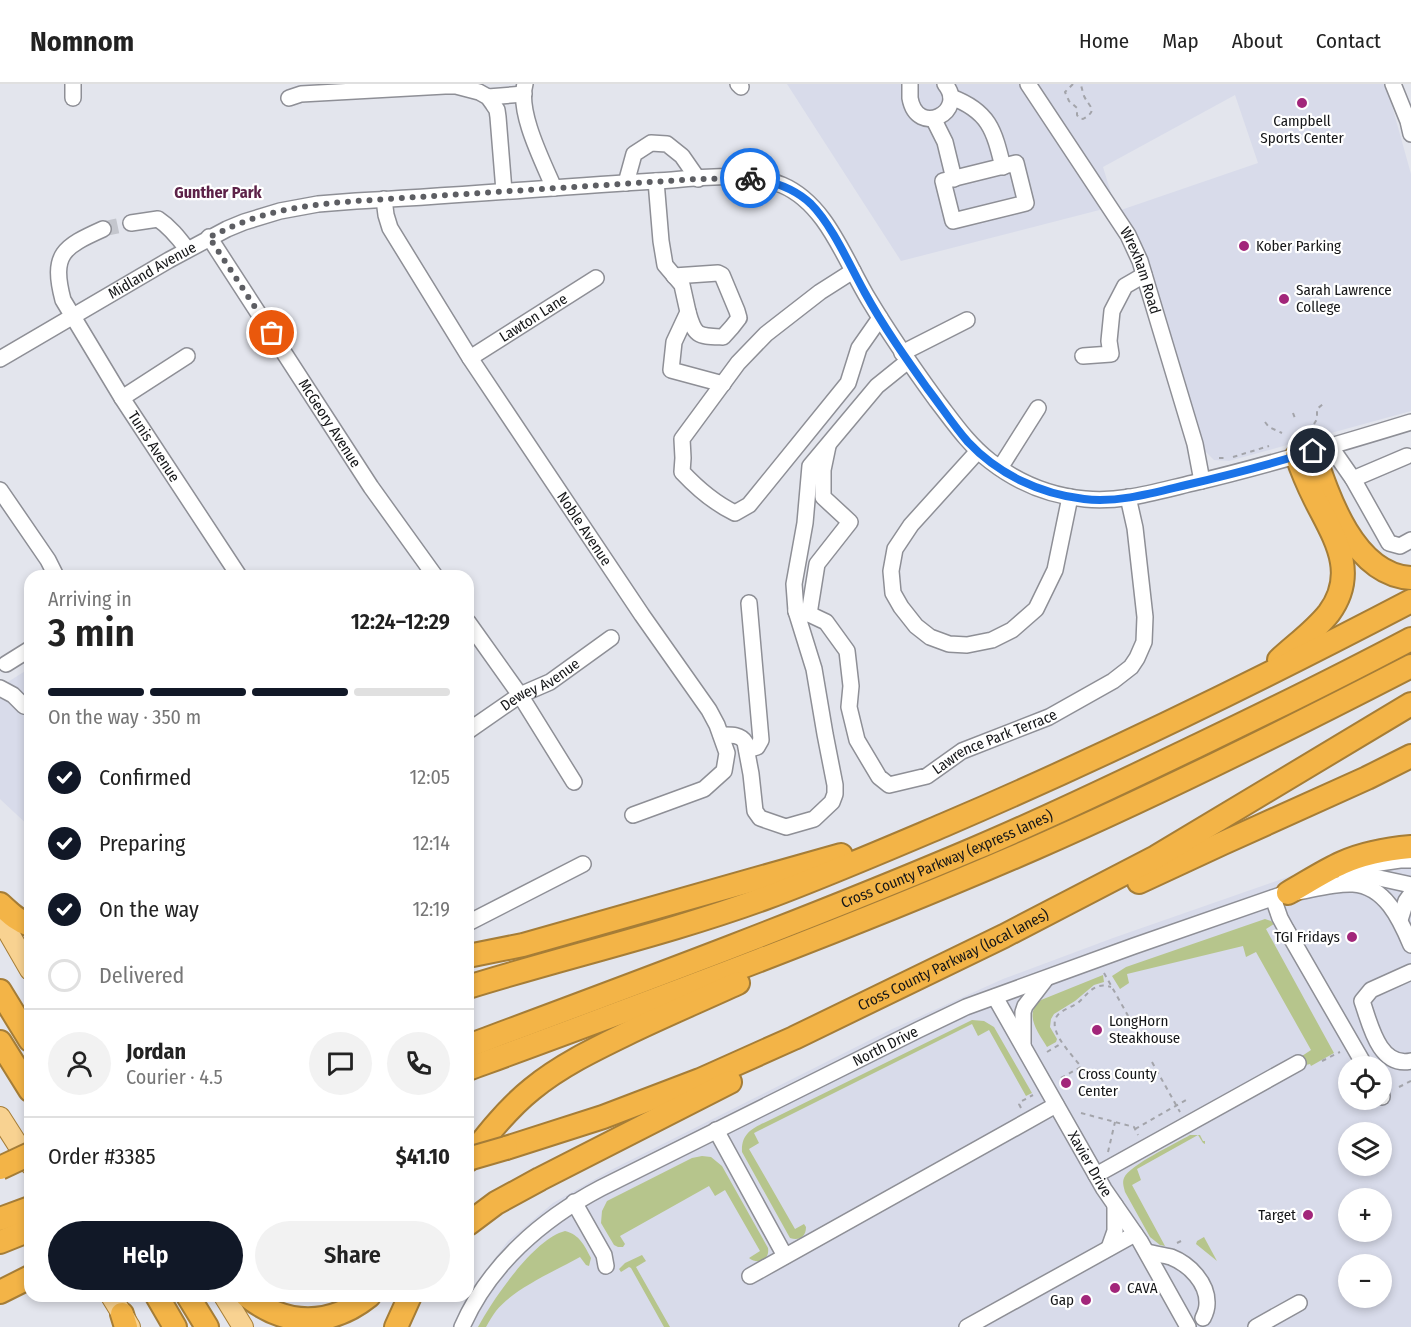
<!DOCTYPE html>
<meta charset="utf-8">
<style>
:root{--surface:#fff;--page:#f2f2f2;--text:#222;--muted:#767676;--line:#e0e0e0;--accent:#111827}
body{margin:0;font-family:"Fira Sans Condensed",sans-serif;background:var(--page);color:var(--text);height:100vh;display:flex;flex-direction:column;font-size:22px;white-space:nowrap}
*{box-sizing:border-box;margin:0}
p{font-size:20px;color:var(--muted)}
.icon{flex:none;width:33px;height:33px;fill:none;stroke:currentColor;stroke-width:2;stroke-linecap:round;stroke-linejoin:round}
.map{position:relative;flex:1;overflow:hidden}
.sheet{position:absolute;left:24px;top:486px;width:450px;height:732px;display:flex;flex-direction:column;background:var(--surface);border-radius:18px;box-shadow:0 3px 9px #0003}
.sheet>*{flex:none}
.controls{position:absolute;left:1338px;top:972px;display:grid;gap:12px}
.controls a{display:grid;place-items:center;width:54px;height:54px;border-radius:50%;background:var(--surface);box-shadow:0 3px 9px #0003;font-size:30px}
.pin{position:absolute;display:grid;place-items:center;width:51px;height:51px;color:#fff;margin:-26px;border:3px solid #fff;border-radius:50%;box-shadow:0 2px 6px #0007}
.courier{position:absolute;display:grid;place-items:center;width:60px;height:60px;margin:-30px;border:4px solid #1a73e8;border-radius:50%;background:#fff;color:#222;box-shadow:0 2px 8px #0007}
.overview em{font-style:normal;font-weight:600}
.overview div{display:flex;flex-direction:column-reverse}
.overview{display:flex;align-items:center;justify-content:space-between;height:102px;padding:0 24px}
h1{font-size:39px;font-weight:600;line-height:45px}
.bar{display:grid;grid-template-columns:repeat(4,1fr);gap:9px 6px;align-content:center;height:72px;padding:0 24px}
.bar i{height:8px;border-radius:4px;background:var(--line)}
.bar .selected{background:var(--accent)}
.bar p{grid-column:span 4}
.line{display:flex;align-items:center;gap:15px;padding:0 24px;border-top:2px solid var(--line)}
.line div{flex:1}
.round{display:grid;place-items:center;flex:none;width:63px;height:63px;border-radius:32px;background:var(--page)}
ol{padding:0 24px;list-style:none}
li{display:flex;align-items:center;gap:18px;height:66px}
li p{margin-inline-start:auto}
li .icon{padding:6px;border-radius:50%;background:var(--accent);color:#fff;stroke-width:4}
li:last-child{color:var(--muted)}
li i{width:33px;height:33px;border:3px solid var(--line);border-radius:50%}
.cta{display:flex;gap:12px;margin-top:auto;padding:12px 24px}
.cta a{flex:1;height:69px;border-radius:36px;background:var(--accent);color:#fff;font-size:24px;font-weight:600;line-height:69px;text-align:center}
.cta a+a{background:var(--page);color:var(--text)}
header{display:flex;align-items:center;gap:36px;box-sizing:border-box;height:84px;padding:0 30px;background:var(--surface);border-bottom:2px solid var(--line)}
header strong{font-size:28px}
nav{display:flex;gap:33px;margin-inline-start:auto;font-size:21px}
.map>svg:first-child{display:block}
.built{fill:#d8dbea;fill-rule:evenodd}
.green{fill:#b6c58c}
.lines{fill:none;stroke-linecap:round;stroke-linejoin:round}
.minor-tunnel{stroke:#c4c6cd;stroke-width:15;stroke-dasharray:15 8;stroke-linecap:butt}
.minor-casing{stroke:#8e8f96;stroke-width:18}
.major-casing{stroke:#a57d37;stroke-width:22}
.highway-casing{stroke:#a57d37;stroke-width:26}
.path{stroke:#a3a4aa;stroke-width:2;stroke-dasharray:4.5 4.5;stroke-linecap:butt}
.minor{stroke:#fff;stroke-width:15}
.major{stroke:#f8d291;stroke-width:20}
.highway{stroke:#f3b447;stroke-width:22}
.highway-bridge-casing{stroke:#a57d37;stroke-width:26;stroke-linecap:butt}
.highway-bridge{stroke:#f3b447;stroke-width:22}
.done{stroke:#5d5e63;stroke-width:6;stroke-dasharray:0 10.8}
.route{stroke:#1a73e8;stroke-width:8}
.poi-dot{fill:#a2267a;stroke:#fff;stroke-width:2}
.labels{text-anchor:middle;dominant-baseline:central;stroke-width:4.5;stroke-linejoin:round;paint-order:stroke}
.poi-label{font-size:15px;fill:#151618;stroke:#fff;text-anchor:start}
.street-label{font-size:15px;fill:#151618;stroke:#fff}
.neighbourhood-label{font-size:16px;font-weight:bold;fill:#5d2248;stroke:#fff}
</style>
<header>
<strong>Nomnom</strong>
<nav><a>Home</a><a>Map</a><a>About</a><a>Contact</a></nav>
</header>
<div class="map">
<svg width="1411" height="1243" viewBox="0 0 1411 1243">
<rect width="100%" height="100%" fill="#e3e5ed"/>
<g class="built">
<path d="M787,0H1386L1411,90V327L1229,377L1214,376L1202,364L1118,127L1258,79L1235,11L1103,83L1115,122L901,177Z"/>
<path d="M30,584V743L0,715V603Z"/>
<path d="M1411,756V1243H452L468,1210L508,1157L553,1119L609,1087L890,946L1003,895L1113,854L1365,766ZM1348,982H1382V1016H1348ZM1348,1048H1382V1082H1348ZM1348,1114H1382V1148H1348ZM1348,1180H1382V1214H1348Z"/>
</g>
<g class="green">
<path d="M1265,835L1271,837L1274,840L1266,845L1334,969L1311,982L1310,980L1306,981L1302,972L1311,966L1256,868L1246,873L1243,862L1127,890L1129,899L1120,905L1112,892L1126,883Z"/>
<path d="M1103,891L1104,898L1094,901L1075,917L1054,930L1051,935L1050,943L1057,955L1056,958L1047,963C1038,948 1023,930 1041,916Z"/>
<path d="M972,936L984,937L994,943L1032,1009L1026,1012L989,946L978,952L972,940L754,1049L759,1059L749,1065L795,1145L804,1140L806,1143C806,1153 799,1157 790,1154L742,1068C741,1047 756,1043 772,1035Z"/>
<path d="M1190,1051H1200L1203,1057H1205V1060L1203,1059L1198,1051L1137,1085L1141,1096L1132,1101L1165,1162L1160,1161L1150,1153L1125,1108C1124,1103 1122,1099 1124,1094C1129,1081 1177,1059 1190,1051Z"/>
<path d="M702,1072L711,1073L722,1082L768,1164C770,1176 758,1181 749,1174L760,1167L725,1106L715,1112L709,1102L620,1152L625,1160L623,1163H618L614,1161L601,1139L602,1127L607,1117L692,1074Z"/>
<path d="M565,1147C580,1151 584,1161 591,1174L589,1182L586,1181L580,1173C555,1187 513,1205 496,1227C492,1232 489,1238 486,1243H478C493,1215 534,1155 565,1147Z"/>
<path d="M1204,1153L1217,1177L1196,1160L1197,1157Z"/>
<path d="M642,1171L646,1177L636,1183L670,1243H664L631,1184L629,1183L621,1188L619,1185L625,1179Z"/>
</g>
<g class="lines">
<path class="minor-tunnel" d="M103,145L131,139"/>
<g class="minor-casing">
<g id="minor">
<path d="M525,0C517,28 543,78 554,104"/>
<path d="M738,0L741,3"/>
<path d="M910,0C910,5 910,10 910,14C917,54 968,28 945,0"/>
<path id="s1" d="M1028,0L1128,151L1140,177L1195,360L1202,397"/>
<path d="M1393,0L1408,37L1411,50"/>
<path d="M488,13L524,10"/>
<path d="M951,13C989,27 994,46 1003,83"/>
<path d="M73,14V0"/>
<path d="M289,14L301,10L445,2H456L479,8L488,13L493,20L497,26L498,33L504,107"/>
<path d="M934,36L945,58L954,95"/>
<path d="M1016,79L1026,119L953,137L943,97Z"/>
<path d="M656,97L661,157L665,181L682,201L688,228L674,258L671,286L723,300"/>
<path d="M626,99L634,70L651,59L667,60L682,72L698,95"/>
<path id="s2" d="M384,115L386,131L390,144L470,274L642,531L709,626L717,641L727,669L724,687L704,705L633,731"/>
<path d="M131,139L158,135C170,143 178,153 187,165"/>
<path id="s3" d="M103,145C63,163 51,170 63,216L122,314L239,492"/>
<path id="s4" d="M209,153L371,403L435,492"/>
<path d="M853,187L820,208L766,250L738,279L682,355L683,374L682,388C698,405 714,419 735,429L749,421L848,299L859,264L880,234"/>
<path d="M674,192L718,189L722,191L737,227L739,234L732,243L723,253C698,252 695,253 688,228"/>
<path d="M902,269L967,236"/>
<path d="M1083,272L1111,270L1109,257L1112,227L1125,202L1144,191"/>
<path id="s5" d="M470,274L596,194"/>
<path id="s6" d="M0,275L169,176L227,145L244,138L280,127L318,120L356,117C455,112 555,103 655,97C693,95 746,86 782,101C827,120 845,177 869,216C890,251 913,284 937,317C954,339 968,360 990,377C1017,398 1050,412 1085,415C1121,419 1158,407 1193,399C1266,382 1339,360 1411,338"/>
<path id="s7" d="M908,277L877,302L810,382L805,439L794,500L796,527L809,530L826,538L847,567L851,602L849,623L857,656L879,693L889,701L927,692L962,667L1049,633L1113,597L1131,583L1137,574L1144,558L1145,533L1135,444L1128,413"/>
<path d="M122,314L187,272"/>
<path d="M1330,362L1353,395L1389,459L1400,462L1411,456"/>
<path d="M978,367L911,441L895,465L891,487L893,509L901,523L916,542L930,553L949,560L967,561L992,556L1012,546L1036,525L1055,486L1070,413"/>
<path d="M1000,384L1038,324"/>
<path d="M1353,395L1407,372"/>
<path d="M0,406L48,476L56,492"/>
<path d="M809,530L817,480L850,438L823,413V386L828,362"/>
<path d="M468,538L520,611L574,698"/>
<path d="M6,580L30,565"/>
<path d="M0,604L13,611L24,622L30,618"/>
<path id="s8" d="M468,647L520,611L550,598L611,554"/>
<path d="M721,651C730,651 740,650 745,658L751,690L755,727L760,734L786,743L814,735L832,718L835,710V701L825,650L814,585L796,527"/>
<path d="M747,666L757,663L761,656L749,519"/>
<path d="M1359,782L1400,776H1411"/>
<path d="M1346,793L1370,792L1411,801"/>
<path d="M1297,808C1314,805 1336,799 1353,800C1385,802 1400,835 1411,861"/>
<path d="M1273,814L1280,834L1286,845L1365,982"/>
<path d="M1400,836L1406,817L1411,810"/>
<path d="M468,839L583,780"/>
<path d="M1411,888L1371,906L1362,917C1370,940 1379,984 1411,977"/>
<path id="s9" d="M995,913L1104,1105L1140,1157L1188,1243"/>
<path d="M1023,961V928L1025,922L1045,896"/>
<path d="M1382,1012V1013"/>
<path d="M716,1046L785,1172"/>
<path d="M1096,1091L1298,979"/>
<path d="M574,1118L604,1171L606,1182"/>
<path d="M1109,1164L1115,1147V1121"/>
<path d="M1147,1168C1155,1170 1163,1171 1171,1173C1189,1180 1208,1199 1207,1220C1207,1225 1205,1230 1203,1234"/>
<path d="M750,1192L1056,1021"/>
<path id="s10" d="M462,1243C489,1181 542,1135 601,1104L918,946L966,923L1134,862L1295,806"/>
<path d="M967,1243L1135,1150"/>
<path d="M1256,1243L1299,1219"/>
</g>
</g>
<g class="major-casing">
<g id="major">
<path d="M0,834L30,886"/>
<path d="M0,1033L30,1080"/>
<path d="M111,1212L130,1243"/>
<path d="M224,1212L243,1243"/>
</g>
</g>
<g class="highway-casing">
<g id="highway">
<path d="M1313,367C1328,413 1354,491 1411,494"/>
<path d="M1279,576C1295,561 1315,547 1329,529C1359,488 1334,453 1315,415C1308,401 1302,387 1297,372"/>
<path d="M1139,798L1223,759L1367,694L1411,672"/>
<path d="M1288,809C1306,799 1324,787 1342,779C1364,769 1388,765 1411,763"/>
<path d="M0,820C9,828 17,837 30,841"/>
<path d="M468,872L523,861L841,771"/>
<path d="M468,903C568,872 670,849 768,813C827,791 885,766 944,741C1103,673 1258,597 1411,517"/>
<path d="M0,907L30,956"/>
<path d="M0,958L30,1006"/>
<path id="s11" d="M468,962C637,899 807,836 974,765C1050,733 1124,697 1199,661C1270,627 1341,592 1411,555"/>
<path d="M468,985C658,915 849,845 1035,764C1163,708 1287,646 1411,582"/>
<path id="s12" d="M506,1064L603,1033L700,996L794,954L1004,852L1156,773L1411,620"/>
<path d="M468,1076C487,1050 507,1025 532,1005C560,982 593,966 626,950C663,932 701,916 738,899"/>
<path d="M0,1135L30,1124"/>
<path d="M468,1140L496,1119L540,1095L730,998"/>
<path d="M0,1158L30,1146"/>
<path d="M0,1208L30,1193"/>
<path d="M157,1212L175,1243"/>
<path d="M188,1212L207,1243"/>
<path d="M247,1212C286,1243 330,1243 369,1212"/>
<path d="M122,1230L126,1243"/>
<path d="M396,1243L410,1212"/>
</g>
</g>
<g class="path">
<path d="M1073,0L1065,8L1069,17L1077,24V31L1079,34L1083,35C1099,26 1089,23 1084,12C1083,9 1082,5 1081,1L1082,0"/>
<path d="M1293,329L1296,337"/>
<path d="M1265,338L1269,343L1282,349"/>
<path d="M1314,340L1317,335V325L1323,320"/>
<path d="M1233,373L1269,362"/>
<path d="M1219,374H1228"/>
<path d="M1104,889L1131,937"/>
<path d="M1047,968L1062,959"/>
<path d="M1322,977L1340,968"/>
<path d="M1152,978L1180,1028"/>
<path d="M1084,987C1077,975 1046,948 1057,932C1062,925 1074,923 1080,917C1090,907 1096,898 1111,903"/>
<path d="M1061,994L1081,983"/>
<path d="M1399,1003L1411,997"/>
<path d="M1021,1024L1019,1020L1020,1018L1033,1011"/>
<path d="M1081,1029L1134,1043L1138,1051"/>
<path d="M1135,1045L1186,1016"/>
<path d="M1108,1068L1115,1038"/>
<path d="M1177,1159L1185,1155"/>
</g>
<use href="#minor" class="minor"/>
<use href="#major" class="major"/>
<use href="#highway" class="highway"/>
<g class="highway-bridge-casing">
<g id="highway-bridge">
<path d="M468,1075L506,1064"/>
<path d="M0,1084L30,1070"/>
</g>
</g>
<use href="#highway-bridge" class="highway-bridge"/>
</g>
<g class="lines">
<path class="done" d="M272,249L209,153C221,148 232,142 244,138C279,124 318,120 356,117L698,95L750,94"/>
<path class="route" d="M750,94C773,97 794,104 811,120C832,141 850,182 865,209C883,242 905,273 927,304C941,322 953,341 968,358C998,390 1040,410 1084,415C1118,419 1153,409 1186,401C1229,391 1271,380 1313,367"/>
</g>
<g class="poi-dot">
<circle cx="1302" cy="19" r="6"/>
<circle cx="1244" cy="162" r="6"/>
<circle cx="1284" cy="215" r="6"/>
<circle cx="1352" cy="853" r="6"/>
<circle cx="1097" cy="946" r="6"/>
<circle cx="1066" cy="999" r="6"/>
<circle cx="1308" cy="1131" r="6"/>
<circle cx="1115" cy="1204" r="6"/>
<circle cx="1086" cy="1216" r="6"/>
</g>
<g class="labels">
<g class="poi-label">
<text x="1302" y="37" text-anchor="middle">Campbell<tspan x="1302" dy="17">Sports Center</tspan></text>
<text x="1256" y="162">Kober Parking</text>
<text x="1296" y="206">Sarah Lawrence<tspan x="1296" dy="17">College</tspan></text>
<text x="1340" y="853" text-anchor="end">TGI Fridays</text>
<text x="1109" y="937">LongHorn<tspan x="1109" dy="17">Steakhouse</tspan></text>
<text x="1078" y="990">Cross County<tspan x="1078" dy="17">Center</tspan></text>
<text x="1296" y="1131" text-anchor="end">Target</text>
<text x="1127" y="1204">CAVA</text>
<text x="1074" y="1216" text-anchor="end">Gap</text>
</g>
<g class="street-label">
<text stroke="none"><textPath href="#s6" startOffset="176">Midland Avenue</textPath></text>
<text stroke="none"><textPath href="#s1" startOffset="219">Wrexham Road</textPath></text>
<text stroke="none"><textPath href="#s5" startOffset="75">Lawton Lane</textPath></text>
<text stroke="none"><textPath href="#s4" startOffset="222">McGeory Avenue</textPath></text>
<text stroke="none"><textPath href="#s3" startOffset="267">Tunis Avenue</textPath></text>
<text stroke="none"><textPath href="#s2" startOffset="388">Noble Avenue</textPath></text>
<text stroke="none"><textPath href="#s8" startOffset="86">Dewey Avenue</textPath></text>
<text stroke="none"><textPath href="#s7" startOffset="620">Lawrence Park Terrace</textPath></text>
<text stroke="none"><textPath href="#s11" startOffset="514">Cross County Parkway (express lanes)</textPath></text>
<text stroke="none"><textPath href="#s12" startOffset="486">Cross County Parkway (local lanes)</textPath></text>
<text stroke="none"><textPath href="#s10" startOffset="518">North Drive</textPath></text>
<text stroke="none"><textPath href="#s9" startOffset="192">Xavier Drive</textPath></text>
</g>
<g class="neighbourhood-label">
<text x="218" y="108">Gunther Park</text>
</g>
</g>
</svg>
<div class="controls">
<a><svg class="icon" aria-label="locate" viewBox="0 0 24 24"><circle cx="12" cy="12" r="6"/><path d="M12 2v4M12 18v4M2 12h4M18 12h4"/></svg></a>
<a><svg class="icon" aria-label="layers" viewBox="0 0 24 24"><path d="M12 4l9 5-9 5-9-5zM3 14l9 5 9-5"/></svg></a>
<a>+</a>
<a>−</a>
</div>
<div class="pin" style="left:272px;top:249px;background:#ea580c"><svg class="icon" aria-label="bag" viewBox="0 0 24 24"><path d="M5 8h14l-1 12H6zM9 8a3 3 0 0 1 6 0"/></svg></div>
<div class="pin" style="left:1313px;top:367px;background:#1f2937"><svg class="icon" aria-label="home" viewBox="0 0 24 24"><path d="M3 11l9-7 9 7M6 9v11h12V9"/></svg></div>
<div class="courier" style="left:750px;top:94px"><svg class="icon" aria-label="bike" viewBox="0 0 24 24"><circle cx="6" cy="16" r="4"/><circle cx="18" cy="16" r="4"/><path d="M6 16l4-8h5l3 8M10 8l3 8H6M13 5h3"/></svg></div>
<section class="sheet">
<div class="overview"><div><h1>3 min</h1><p>Arriving in</p></div><em>12:24–12:29</em></div>
<div class="bar"><i class="selected"></i><i class="selected"></i><i class="selected"></i><i></i><p>On the way · 350 m</p></div>
<ol>
<li><svg class="icon" aria-label="check" viewBox="0 0 24 24"><path d="M5 12l5 5 9-10"/></svg>Confirmed<p>12:05</p></li>
<li><svg class="icon" aria-label="check" viewBox="0 0 24 24"><path d="M5 12l5 5 9-10"/></svg>Preparing<p>12:14</p></li>
<li><svg class="icon" aria-label="check" viewBox="0 0 24 24"><path d="M5 12l5 5 9-10"/></svg>On the way<p>12:19</p></li>
<li><i></i>Delivered</li>
</ol>
<div class="line" style="height:108px"><a class="round"><svg class="icon" aria-label="person" viewBox="0 0 24 24"><circle cx="12" cy="8" r="4"/><path d="M4 21q1-7 8-7t8 7"/></svg></a><div><b>Jordan</b><p>Courier · 4.5</p></div><a class="round"><svg class="icon" aria-label="chat" viewBox="0 0 24 24"><path d="M4 5h16v11H9l-5 4z"/></svg></a><a class="round"><svg class="icon" aria-label="phone" viewBox="0 0 24 24"><path d="M5 4h4l2 5-3 2q2 4 5 5l2-3 5 2v4C11 20 4 13 5 4z"/></svg></a></div>
<div class="line" style="height:78px"><div>Order #3385</div><b>$41.10</b></div>
<div class="cta"><a>Help</a><a>Share</a></div>
</section>
</div>
